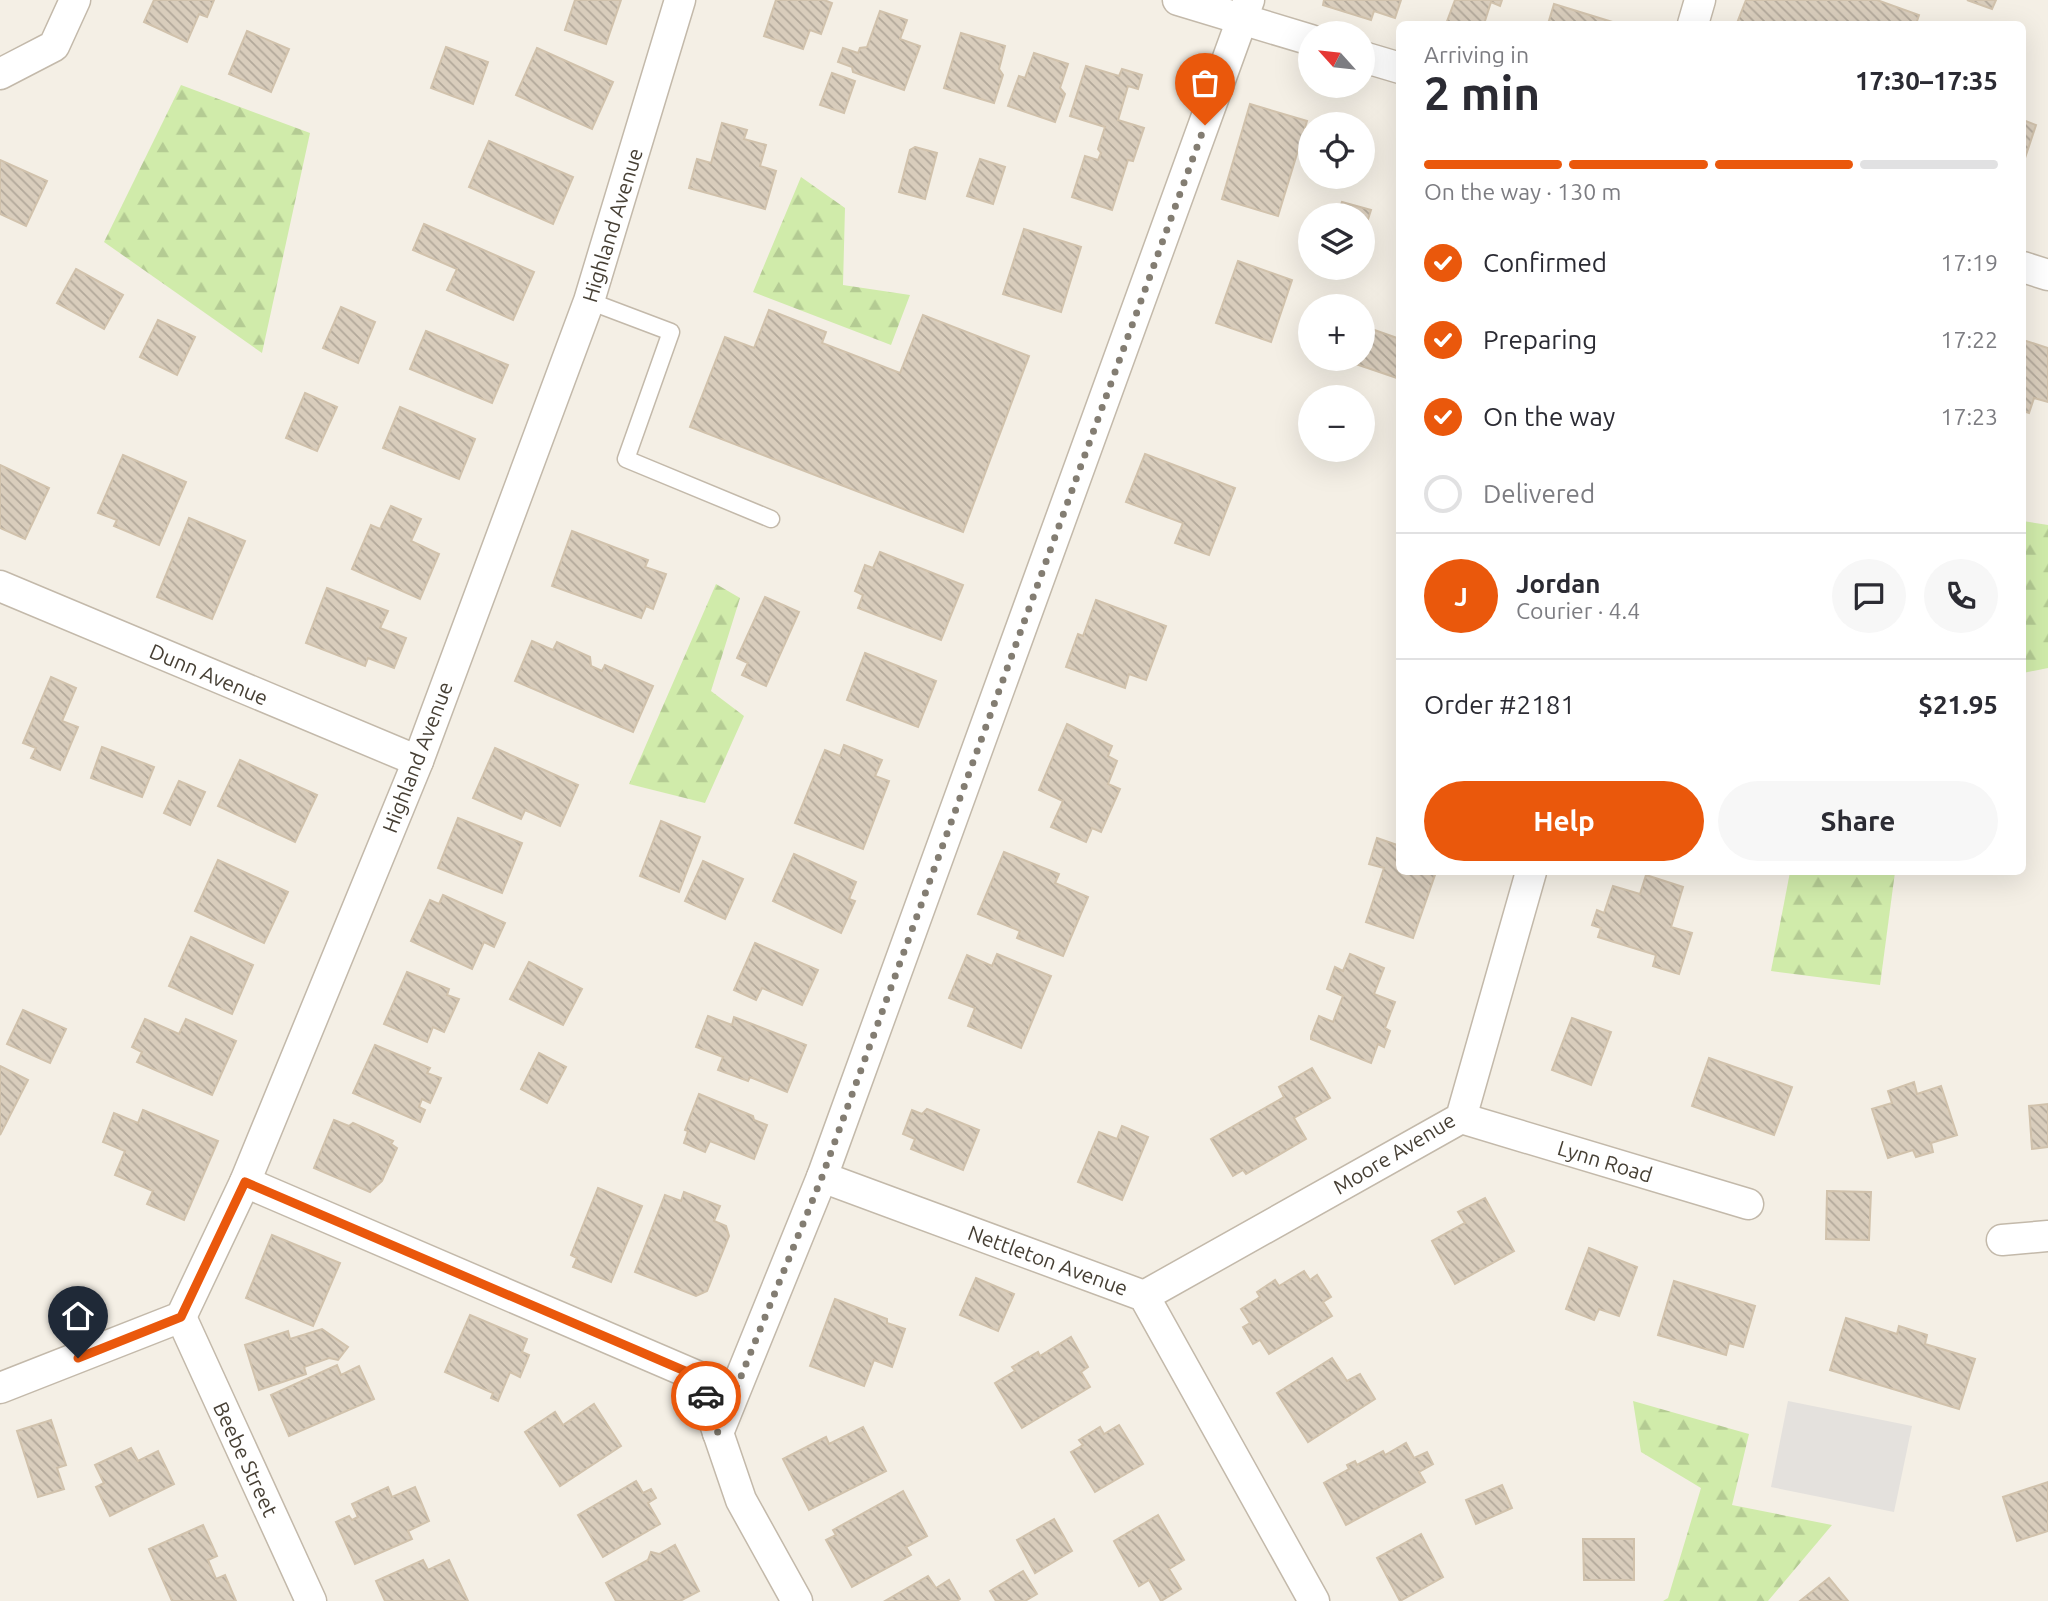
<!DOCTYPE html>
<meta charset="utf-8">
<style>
:root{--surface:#fff;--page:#f7f7f7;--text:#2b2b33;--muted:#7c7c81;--line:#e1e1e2;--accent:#ea580c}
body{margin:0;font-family:Ubuntu,sans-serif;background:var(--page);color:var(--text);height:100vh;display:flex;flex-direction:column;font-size:26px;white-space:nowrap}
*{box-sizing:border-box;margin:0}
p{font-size:23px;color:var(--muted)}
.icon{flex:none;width:38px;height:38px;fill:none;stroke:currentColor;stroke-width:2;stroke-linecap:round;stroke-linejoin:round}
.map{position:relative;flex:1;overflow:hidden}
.details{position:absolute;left:1396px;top:21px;width:630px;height:854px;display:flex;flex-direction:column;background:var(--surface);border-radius:10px;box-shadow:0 7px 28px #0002}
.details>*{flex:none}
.needle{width:46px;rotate:297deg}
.tools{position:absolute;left:1298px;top:21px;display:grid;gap:14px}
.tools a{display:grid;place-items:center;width:77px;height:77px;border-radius:50%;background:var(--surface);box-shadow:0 7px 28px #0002;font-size:35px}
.pin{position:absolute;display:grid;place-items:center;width:60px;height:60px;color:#fff;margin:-72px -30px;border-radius:50% 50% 50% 0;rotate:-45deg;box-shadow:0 0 7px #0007}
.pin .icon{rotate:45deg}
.courier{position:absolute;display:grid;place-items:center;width:70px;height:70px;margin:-35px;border:5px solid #ea580c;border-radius:50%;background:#fff;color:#222;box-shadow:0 2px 9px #0007}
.headline em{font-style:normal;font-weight:700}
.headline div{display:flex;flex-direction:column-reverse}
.headline{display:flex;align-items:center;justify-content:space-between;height:119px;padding:0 28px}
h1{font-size:46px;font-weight:700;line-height:52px}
.bar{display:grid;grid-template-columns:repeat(4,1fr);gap:10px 7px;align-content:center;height:84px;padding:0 28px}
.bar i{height:9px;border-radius:5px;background:var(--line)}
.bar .current{background:var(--accent)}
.bar p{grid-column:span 4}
.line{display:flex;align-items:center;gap:18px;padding:0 28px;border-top:2px solid var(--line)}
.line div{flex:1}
.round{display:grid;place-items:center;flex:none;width:74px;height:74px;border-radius:37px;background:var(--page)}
ol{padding:0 28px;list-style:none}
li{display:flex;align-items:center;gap:21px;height:77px}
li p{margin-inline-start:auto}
li .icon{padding:7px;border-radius:50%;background:var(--accent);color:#fff;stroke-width:4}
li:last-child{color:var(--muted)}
li i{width:38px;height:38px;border:4px solid var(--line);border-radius:50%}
.cta{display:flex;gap:14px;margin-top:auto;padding:14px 28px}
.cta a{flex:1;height:80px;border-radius:42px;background:var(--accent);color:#fff;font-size:28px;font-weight:700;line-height:80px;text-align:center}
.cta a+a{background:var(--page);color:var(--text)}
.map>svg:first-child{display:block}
.forest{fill:url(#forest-firs)}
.parking{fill:#e4e1dd}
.building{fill:url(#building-back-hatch);stroke:#d1c2ac;stroke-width:2}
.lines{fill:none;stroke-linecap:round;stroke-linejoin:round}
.service-casing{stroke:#c3b9aa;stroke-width:19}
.minor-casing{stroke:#c3b9aa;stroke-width:33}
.service{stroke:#fff;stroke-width:16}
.minor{stroke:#fff;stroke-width:30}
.done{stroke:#837d72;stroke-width:7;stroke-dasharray:0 12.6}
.route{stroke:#ea580c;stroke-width:9}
.labels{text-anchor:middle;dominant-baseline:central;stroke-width:6;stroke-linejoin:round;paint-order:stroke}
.street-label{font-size:21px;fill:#463f34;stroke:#fff}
</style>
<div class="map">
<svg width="2048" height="1601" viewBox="0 0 2048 1601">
<defs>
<pattern id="forest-firs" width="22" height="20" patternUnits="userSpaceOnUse" patternTransform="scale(1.75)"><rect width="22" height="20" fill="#d0ebaa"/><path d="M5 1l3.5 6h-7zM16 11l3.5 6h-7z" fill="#b4cb93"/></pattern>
<pattern id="building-back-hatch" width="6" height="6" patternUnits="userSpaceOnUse" patternTransform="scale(1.75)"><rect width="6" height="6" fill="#d9cdbc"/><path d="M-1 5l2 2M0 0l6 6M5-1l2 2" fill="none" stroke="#b2a89a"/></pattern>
</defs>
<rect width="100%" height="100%" fill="#f4efe5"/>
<g class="forest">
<path d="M181,85L310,133L262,353L104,242Z"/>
<path d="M801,177L845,208L843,285L910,295L891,345L753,292Z"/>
<path d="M2023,521L2048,525V668L2023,673Z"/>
<path d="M716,584L740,598L711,691L744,716L705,803L629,784Z"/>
<path d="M1790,872H1895L1880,985L1771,971Z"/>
<path d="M1633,1401L1749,1434L1732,1505L1832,1525L1768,1601H1663L1668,1598L1701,1488L1641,1452Z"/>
</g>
<path class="parking" d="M1788,1401L1912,1426L1894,1512L1771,1487Z"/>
<g class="building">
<path d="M154,0H214L207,17L199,14L187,42L144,22Z"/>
<path d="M575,0H621L606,44L565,30Z"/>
<path d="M776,0H824L832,3L821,34L810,30L803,49L764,36Z"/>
<path d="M1324,0H1401L1395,18L1374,11L1371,20L1323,5Z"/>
<path d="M1455,0H1502L1500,6L1491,2L1484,24H1446Z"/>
<path d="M1746,0H1877L1919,15L1916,24H1742L1737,23Z"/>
<path d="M1967,0H1996L1992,9Z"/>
<path d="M1554,4L1619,24H1548Z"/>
<path d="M880,11L907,20L900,39L920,46L904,90L853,72L852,67L838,62L843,48L858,53L860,48L867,47Z"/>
<path d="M247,31L289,49L271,92L229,74Z"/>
<path d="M961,33L1005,46L999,69L1003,75L994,103L944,88Z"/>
<path d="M446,47L488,62L473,104L431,88Z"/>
<path d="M537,48L613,82L592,129L516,95Z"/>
<path d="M1034,53L1068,64L1060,88L1065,94L1055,122L1008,106L1019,76L1025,78Z"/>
<path d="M1086,66L1119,76L1122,69L1142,75L1138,89L1128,86L1118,120L1144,128L1133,161L1128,160L1112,210L1072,197L1085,156L1098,160L1101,153L1098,149L1105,127L1070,116Z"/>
<path d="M832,73L855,81L844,113L820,105Z"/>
<path d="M1250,104L1307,121L1278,216L1222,199Z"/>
<path d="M2023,120L2036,125L2025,158H2023Z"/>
<path d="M722,123L747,130L744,139L766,145L760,166L776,171L765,209L689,188L697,159L711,163Z"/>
<path d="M489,141L573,177L553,224L469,187Z"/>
<path d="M915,147L937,153L925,199L899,192L910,150Z"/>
<path d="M980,159L1005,167L993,204L967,196Z"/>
<path d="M0,160L47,181L26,226L0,214Z"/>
<path d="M1342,202L1371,210L1363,235V215H1337Z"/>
<path d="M424,224L534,272L513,320L447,290L457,269L413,250Z"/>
<path d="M1024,229L1081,247L1061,312L1003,294Z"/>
<path d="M1238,261L1292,280L1271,342L1216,323Z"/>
<path d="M76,269L123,295L104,329L57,303Z"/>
<path d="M341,307L375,322L358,363L323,348Z"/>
<path d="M769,310L826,332L822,343L900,373L923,315L1029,356L963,532L690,427L725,337L754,348Z"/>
<path d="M158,320L195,337L177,375L140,357Z"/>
<path d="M1363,326L1400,339V379L1344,360L1363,359Z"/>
<path d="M426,331L508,365L492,403L410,369Z"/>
<path d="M2023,340L2048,348V402L2034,398L2029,413L2023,411Z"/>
<path d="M305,393L337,407L317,451L286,438Z"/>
<path d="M400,407L475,439L459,479L383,448Z"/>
<path d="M1145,454L1235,488L1209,555L1175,543L1183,523L1126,502Z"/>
<path d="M123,455L186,482L159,545L114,526L117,520L98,513Z"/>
<path d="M0,465L49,488L25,539L0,528Z"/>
<path d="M391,506L421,519L411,541L439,554L420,599L352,569L371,525L380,529Z"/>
<path d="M189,518L245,541L212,619L157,597Z"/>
<path d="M572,531L648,560L645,567L666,574L653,609L646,606L641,618L552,586Z"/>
<path d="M880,552L963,585L941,640L858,608L863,595L855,591L865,565L873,568Z"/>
<path d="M327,588L388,611L380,628L406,638L394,668L368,658L365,666L306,643Z"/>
<path d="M765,597L799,612L766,686L742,675L748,663L737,658Z"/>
<path d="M1096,600L1166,626L1146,680L1129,674L1125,688L1066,667L1078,634L1083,636Z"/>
<path d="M532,641L553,650L557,642L590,657L591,666L602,671L605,665L653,686L633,732L515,681Z"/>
<path d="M865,653L936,681L918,727L847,700Z"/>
<path d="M51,677L76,688L62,721L78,727L60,770L31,758L36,748L23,743Z"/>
<path d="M1067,724L1112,746L1108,756L1117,761L1108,784L1120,789L1101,832L1092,828L1086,842L1051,827L1063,801L1039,790Z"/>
<path d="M844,745L882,760L875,776L889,781L863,849L795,823L825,750L840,756Z"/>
<path d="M102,747L154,767L142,797L91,778Z"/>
<path d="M495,748L578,785L560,826L525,810L521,819L473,798Z"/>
<path d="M240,760L317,795L295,842L218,806Z"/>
<path d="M179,781L205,792L190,825L164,813Z"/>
<path d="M458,818L522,843L502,893L438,868Z"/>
<path d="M661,821L700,837L679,892L640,876Z"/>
<path d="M1377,838L1400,846V872H1436L1413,938L1366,922L1384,868L1369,864Z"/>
<path d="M1004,852L1059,874L1055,883L1088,897L1063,956L1017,938L1020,931L978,914Z"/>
<path d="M794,854L856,882L849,899L855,901L841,933L773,901Z"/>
<path d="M218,860L288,892L264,943L195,911Z"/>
<path d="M703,861L743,879L725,919L685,901Z"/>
<path d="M1646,875L1683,887L1671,927L1692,933L1679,974L1653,966L1656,955L1598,937L1601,928L1592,925L1597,910L1604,913L1613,886L1640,894Z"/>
<path d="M443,895L505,923L494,947L484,942L472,969L411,941L430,900L439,904Z"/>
<path d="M191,937L253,965L232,1014L169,986Z"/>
<path d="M755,943L818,970L802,1005L762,988L756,1000L734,990Z"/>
<path d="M997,954L1051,976L1021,1048L968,1026L975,1008L949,998L967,955L992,966Z"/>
<path d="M1350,954L1384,968L1374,994L1395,1002L1385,1028L1390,1031L1384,1047L1378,1044L1371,1063L1311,1039V1036L1319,1016L1333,1022L1343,996L1327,989L1335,967L1343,971Z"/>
<path d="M529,962L582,989L563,1025L510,999Z"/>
<path d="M407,972L449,989L447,995L459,999L444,1032L433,1027L427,1042L384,1024Z"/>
<path d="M23,1010L66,1029L50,1063L7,1044Z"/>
<path d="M708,1016L732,1025L734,1017L806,1045L787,1092L750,1077L748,1081L718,1070L723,1057L696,1047Z"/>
<path d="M1572,1018L1611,1032L1591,1085L1552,1070Z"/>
<path d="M145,1019L179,1034L186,1019L236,1041L212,1095L137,1062L142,1052L132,1047Z"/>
<path d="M375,1045L430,1068L427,1073L441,1078L430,1103L422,1099L419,1107L425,1110L420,1122L353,1093Z"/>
<path d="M539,1053L566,1067L547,1103L521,1089Z"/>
<path d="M1709,1058L1792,1087L1774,1135L1692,1106Z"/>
<path d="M0,1066L28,1080L0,1135Z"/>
<path d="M1312,1068L1330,1098L1294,1118L1306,1139L1246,1174L1243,1170L1233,1176L1211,1139L1284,1097L1279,1087Z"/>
<path d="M1914,1082L1917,1094L1941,1086L1957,1135L1931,1143L1933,1152L1916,1157L1913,1150L1888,1158L1872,1109L1892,1103L1888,1091Z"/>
<path d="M699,1094L753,1116L754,1120L767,1125L754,1159L710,1141L705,1152L684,1143L688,1131L685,1130Z"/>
<path d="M2048,1104V1147L2032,1149L2029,1106Z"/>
<path d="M927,1109L979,1130L963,1170L911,1149L915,1139L903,1134L912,1110L922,1114Z"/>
<path d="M143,1110L218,1141L184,1220L147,1204L153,1191L115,1175L125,1151L103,1142L114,1113L138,1123Z"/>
<path d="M334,1120L349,1126L353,1123L393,1141L391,1144L397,1148L382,1181L370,1192L314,1168Z"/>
<path d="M1122,1126L1148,1137L1122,1200L1078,1182L1099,1132L1117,1139Z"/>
<path d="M598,1188L642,1206L611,1282L573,1267L577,1258L571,1255Z"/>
<path d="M1827,1191L1871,1192L1869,1240L1826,1239Z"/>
<path d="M684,1192L720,1206L714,1221L726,1226L729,1236L707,1291L696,1296L635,1272L665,1195L681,1201Z"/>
<path d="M1485,1198L1514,1251L1455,1284L1432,1241L1465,1223L1458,1212Z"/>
<path d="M272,1235L340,1263L313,1326L246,1298Z"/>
<path d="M1589,1248L1637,1267L1619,1316L1599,1309L1594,1320L1566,1309Z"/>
<path d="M1304,1271L1310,1280L1317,1275L1331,1297L1323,1302L1332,1316L1269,1354L1260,1340L1253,1344L1243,1327L1250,1323L1241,1309L1260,1297L1257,1292L1275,1280L1279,1286Z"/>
<path d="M976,1278L1014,1294L998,1331L960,1315Z"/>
<path d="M1674,1281L1755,1306L1743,1347L1729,1343L1726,1355L1658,1335Z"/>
<path d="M835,1299L887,1319V1323L905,1329L892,1367L874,1360L864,1386L810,1366Z"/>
<path d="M470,1315L527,1339L522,1352L529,1355L520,1377L510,1372L498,1401L491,1398L493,1393L445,1372Z"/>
<path d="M1846,1318L1897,1334L1899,1326L1927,1335L1925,1344L1975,1359L1959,1409L1830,1370Z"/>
<path d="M322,1329L348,1347L338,1360L329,1358L304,1367L306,1374L259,1390L245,1345L288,1331L290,1339Z"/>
<path d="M1071,1337L1088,1367L1081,1372L1090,1387L1022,1428L995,1383L1015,1371L1012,1367L1038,1352L1040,1356Z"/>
<path d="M1332,1358L1347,1381L1360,1374L1375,1399L1308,1442L1277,1393Z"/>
<path d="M337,1365L341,1375L359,1366L374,1399L289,1436L271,1395Z"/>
<path d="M594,1404L621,1446L560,1486L525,1432L555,1412L563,1425Z"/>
<path d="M51,1420L66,1465L57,1468L64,1489L38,1497L17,1431Z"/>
<path d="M1119,1425L1143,1464L1095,1492L1071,1452L1083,1445L1079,1440L1100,1427L1104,1434Z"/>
<path d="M863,1427L886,1471L809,1510L783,1459L826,1437L829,1444Z"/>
<path d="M1406,1443L1414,1458L1427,1452L1433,1464L1419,1472L1425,1482L1346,1525L1324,1483L1349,1469L1347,1465L1355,1461L1357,1465L1383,1451L1385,1455Z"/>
<path d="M131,1448L138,1461L158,1451L174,1484L110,1516L96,1487L104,1483L95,1465Z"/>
<path d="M636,1481L643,1493L651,1489L656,1498L648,1503L660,1524L603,1557L578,1515Z"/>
<path d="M2048,1482V1531L2017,1541L2003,1497Z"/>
<path d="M1502,1485L1512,1508L1476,1524L1466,1500Z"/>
<path d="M388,1487L392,1497L415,1487L429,1521L408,1531L412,1539L355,1564L336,1522L349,1516L352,1520L358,1517L352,1504Z"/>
<path d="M903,1491L927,1536L906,1547L911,1555L852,1587L826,1540L836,1535L833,1530Z"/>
<path d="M1158,1515L1184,1560L1169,1569L1181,1589L1161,1601L1149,1580L1139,1586L1114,1541Z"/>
<path d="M1054,1519L1072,1551L1035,1573L1017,1540Z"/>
<path d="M203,1525L217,1556L208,1560L216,1579L225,1575L236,1601H172L149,1549Z"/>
<path d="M1421,1534L1443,1577L1400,1601L1377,1558Z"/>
<path d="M1583,1539H1634V1580H1584Z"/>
<path d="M675,1545L699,1591L680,1601H616L606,1583L648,1560L651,1552L659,1554Z"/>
<path d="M423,1560L428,1570L449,1560L468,1601H385L376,1581Z"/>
<path d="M1023,1571L1037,1594L1025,1601H996L990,1591Z"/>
<path d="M928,1576L936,1588L949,1580L960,1599L957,1601H885Z"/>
<path d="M1829,1578L1848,1601H1800Z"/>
</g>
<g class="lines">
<g class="service-casing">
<path id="service" d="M589,301L671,332L626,459L771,519"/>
</g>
<g class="minor-casing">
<g id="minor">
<path d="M1178,0L1311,40"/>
<path d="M1693,24L1700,0"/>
<path d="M1363,57L1400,68"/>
<path d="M0,74L54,46L75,0"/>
<path d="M2023,267L2048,275"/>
<path d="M0,586L418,761"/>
<path d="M1461,1118L1748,1204"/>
<path d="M822,1177L1144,1296L1314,1601"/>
<path d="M245,1182L699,1377L741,1500L797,1601"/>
<path d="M2002,1240L2048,1236"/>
<path d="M1144,1296L1461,1118L1531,872"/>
<path d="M181,1317L311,1601"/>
<path d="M0,1388L181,1317L245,1182L418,761L589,301L680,0"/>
<path d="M718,1433L822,1177L1249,0"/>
</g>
</g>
<use href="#service" class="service"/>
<use href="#minor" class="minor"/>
</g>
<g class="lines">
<path class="done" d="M706,1396L718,1433L822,1177L1205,125"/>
<path class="route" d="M78,1358L181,1317L245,1182L699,1377L706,1396"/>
</g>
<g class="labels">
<g class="street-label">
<text transform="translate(612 225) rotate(-73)">Highland Avenue</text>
<text transform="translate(209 674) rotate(23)">Dunn Avenue</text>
<text transform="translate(417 757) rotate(-69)">Highland Avenue</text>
<text transform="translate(1394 1153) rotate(-31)">Moore Avenue</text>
<text transform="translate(1605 1161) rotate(17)">Lynn Road</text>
<text transform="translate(1048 1260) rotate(20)">Nettleton Avenue</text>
<text transform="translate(246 1459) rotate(65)">Beebe Street</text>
</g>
</g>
</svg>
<div class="tools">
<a><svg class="needle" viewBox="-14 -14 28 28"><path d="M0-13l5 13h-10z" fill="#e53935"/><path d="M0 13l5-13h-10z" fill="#7c7c81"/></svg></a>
<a><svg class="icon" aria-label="locate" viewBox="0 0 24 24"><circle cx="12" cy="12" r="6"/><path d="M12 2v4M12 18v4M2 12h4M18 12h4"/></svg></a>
<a><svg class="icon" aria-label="layers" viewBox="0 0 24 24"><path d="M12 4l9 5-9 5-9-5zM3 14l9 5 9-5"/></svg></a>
<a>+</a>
<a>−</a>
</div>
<div class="pin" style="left:1205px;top:125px;background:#ea580c"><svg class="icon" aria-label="bag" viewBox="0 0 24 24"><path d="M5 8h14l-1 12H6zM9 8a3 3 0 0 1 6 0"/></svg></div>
<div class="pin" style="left:78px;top:1358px;background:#1f2937"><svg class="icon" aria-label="home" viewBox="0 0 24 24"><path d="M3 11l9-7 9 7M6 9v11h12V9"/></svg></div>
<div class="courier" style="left:706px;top:1396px"><svg class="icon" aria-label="car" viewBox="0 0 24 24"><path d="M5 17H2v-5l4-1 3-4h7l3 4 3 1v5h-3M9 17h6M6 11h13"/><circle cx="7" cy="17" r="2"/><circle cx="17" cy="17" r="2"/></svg></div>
<section class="details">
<div class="headline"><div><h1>2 min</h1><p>Arriving in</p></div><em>17:30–17:35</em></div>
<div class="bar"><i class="current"></i><i class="current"></i><i class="current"></i><i></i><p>On the way · 130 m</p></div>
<ol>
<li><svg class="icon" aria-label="check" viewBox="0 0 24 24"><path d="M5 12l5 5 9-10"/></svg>Confirmed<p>17:19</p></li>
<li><svg class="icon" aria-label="check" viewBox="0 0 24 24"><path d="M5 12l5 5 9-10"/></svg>Preparing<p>17:22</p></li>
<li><svg class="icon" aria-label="check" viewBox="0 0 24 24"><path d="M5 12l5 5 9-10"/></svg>On the way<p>17:23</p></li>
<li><i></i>Delivered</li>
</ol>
<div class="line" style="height:126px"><b class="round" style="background:var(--accent);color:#fff">J</b><div><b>Jordan</b><p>Courier · 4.4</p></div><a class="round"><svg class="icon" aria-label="chat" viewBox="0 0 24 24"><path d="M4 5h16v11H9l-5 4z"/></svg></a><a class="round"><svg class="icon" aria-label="phone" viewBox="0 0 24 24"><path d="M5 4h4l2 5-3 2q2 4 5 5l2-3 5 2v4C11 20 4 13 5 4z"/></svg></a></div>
<div class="line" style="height:91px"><div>Order #2181</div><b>$21.95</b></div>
<div class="cta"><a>Help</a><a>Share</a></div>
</section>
</div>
